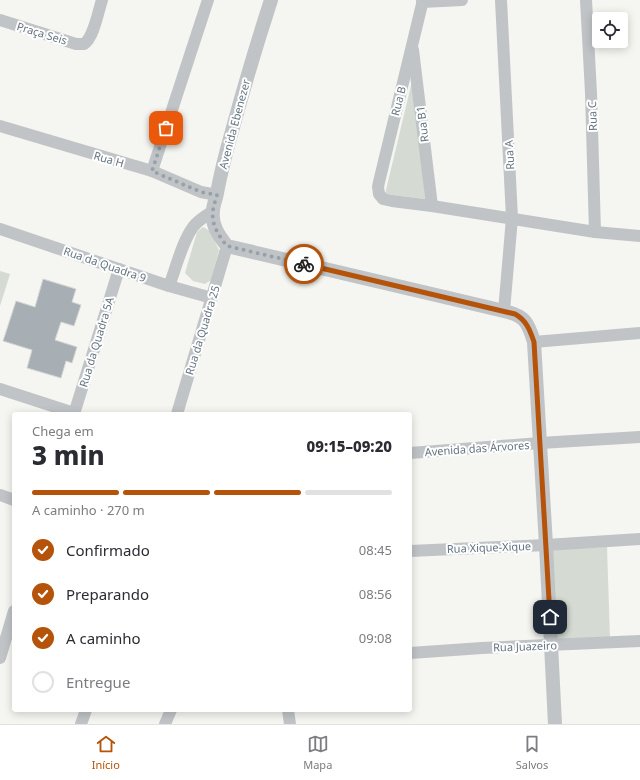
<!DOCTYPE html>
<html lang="pt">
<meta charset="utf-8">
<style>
:root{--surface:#fff;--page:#f2f2f3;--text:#2b2b33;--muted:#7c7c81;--line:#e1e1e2;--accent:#b45309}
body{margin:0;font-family:"Noto Sans",sans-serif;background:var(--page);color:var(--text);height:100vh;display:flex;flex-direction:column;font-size:15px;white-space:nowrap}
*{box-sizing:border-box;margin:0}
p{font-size:13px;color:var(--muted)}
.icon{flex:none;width:22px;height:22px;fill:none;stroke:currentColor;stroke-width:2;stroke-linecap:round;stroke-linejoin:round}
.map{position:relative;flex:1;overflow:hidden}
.sheet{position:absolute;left:12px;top:412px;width:400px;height:300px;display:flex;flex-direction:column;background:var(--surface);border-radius:4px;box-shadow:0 2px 10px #0003}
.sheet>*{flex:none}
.controls{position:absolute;left:592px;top:12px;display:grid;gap:8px}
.controls a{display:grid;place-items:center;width:36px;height:36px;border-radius:4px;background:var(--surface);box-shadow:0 2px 10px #0003;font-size:20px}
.pin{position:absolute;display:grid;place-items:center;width:34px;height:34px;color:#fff;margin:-17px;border-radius:8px;box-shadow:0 2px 6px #0006}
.courier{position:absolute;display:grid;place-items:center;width:40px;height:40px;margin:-20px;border:3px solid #b45309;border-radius:50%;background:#fff;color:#222;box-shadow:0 1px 5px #0007}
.head em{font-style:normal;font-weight:800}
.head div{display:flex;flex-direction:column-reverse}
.head{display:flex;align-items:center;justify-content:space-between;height:68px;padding:0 20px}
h1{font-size:26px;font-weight:800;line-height:30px}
.bar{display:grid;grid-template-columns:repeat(4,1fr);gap:6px 4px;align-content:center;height:48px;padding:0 20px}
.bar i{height:5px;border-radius:3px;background:var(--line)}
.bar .current{background:var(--accent)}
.bar p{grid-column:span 4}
ol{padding:0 20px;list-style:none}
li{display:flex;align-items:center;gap:12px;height:44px}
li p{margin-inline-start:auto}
li .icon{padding:4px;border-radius:50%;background:var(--accent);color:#fff;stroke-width:4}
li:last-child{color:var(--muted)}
li i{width:22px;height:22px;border:2px solid var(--line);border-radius:50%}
.tabs{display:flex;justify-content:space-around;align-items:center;height:56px;border-top:1px solid var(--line);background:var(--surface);font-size:11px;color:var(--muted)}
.tabs a{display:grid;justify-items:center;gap:2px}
.tabs .current{color:var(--accent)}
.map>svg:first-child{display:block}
.green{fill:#d5dbd2}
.building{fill:#a7afb4;stroke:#d6d6d3}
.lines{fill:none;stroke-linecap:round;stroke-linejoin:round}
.minor{stroke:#c0c4c7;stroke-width:12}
.tertiary{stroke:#c0c4c7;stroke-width:14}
.done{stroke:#97a1a9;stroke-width:4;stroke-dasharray:0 7.2}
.route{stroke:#b45309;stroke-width:5}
.labels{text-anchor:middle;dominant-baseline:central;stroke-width:4;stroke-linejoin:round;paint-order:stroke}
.street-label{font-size:11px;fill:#647482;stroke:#fff}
</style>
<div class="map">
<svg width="640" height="724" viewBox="0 0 640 724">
<rect width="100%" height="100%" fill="#f5f5f1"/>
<g class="green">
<path d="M414,73L425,199L385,194Z"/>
<path d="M203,227L210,231L219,250L211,280L205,284L193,281L185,273L197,232Z"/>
<path d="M0,271L10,274L0,306Z"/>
<path d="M607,547L610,638L556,640L552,549Z"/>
</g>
<path class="building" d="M43,279L76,289L72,302L81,305L74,326L61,322L55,340L77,347L72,363L66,361L61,378L27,368L32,350L3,341L16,301L35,307Z"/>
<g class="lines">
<g class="minor">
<path d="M423,0L379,182L378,187L379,194L383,199L392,201L432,206L595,232L640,236"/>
<path d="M501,0L512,218L504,311"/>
<path d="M586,0L591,93L595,232"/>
<path d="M422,2L462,0"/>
<path d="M0,20L76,44H84C94,37 98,12 102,0"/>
<path d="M413,50L432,206"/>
<path d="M0,126L152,171L201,192L217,195"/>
<path d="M152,171L208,0"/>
<path d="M0,229L169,286L212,298"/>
<path d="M169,286C176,268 182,242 193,227C198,220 206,216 213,211"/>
<path d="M534,342L640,333"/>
<path d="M0,389L74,413"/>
<path d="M74,414L119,269"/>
<path d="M177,414L227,246"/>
<path d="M410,453L540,443L640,437"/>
<path d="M0,495L14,500"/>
<path d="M410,551L546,545L640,539"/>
<path d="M410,653L482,648L640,641"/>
<path d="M0,658L14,611"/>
<path d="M288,710L290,724"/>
<path d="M81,724L86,710"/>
<path d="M165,724L171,710"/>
</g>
<path class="tertiary" d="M271,0C257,43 244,87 232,131C226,152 221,172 217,193C216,199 213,205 213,211C211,225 219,236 227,246L504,311C525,316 528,322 534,342L546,545L555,724"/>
</g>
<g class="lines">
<path class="done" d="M166,128L152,171L201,192L217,195C216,200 213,206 213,211C211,225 219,236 227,246L304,264"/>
<path class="route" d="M304,264L515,314C526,320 530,330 534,342L550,617"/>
</g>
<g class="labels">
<g class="street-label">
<text transform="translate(42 33) rotate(17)">Praça Seis</text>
<text transform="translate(398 101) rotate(-76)">Rua B</text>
<text transform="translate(592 116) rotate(-92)">Rua C</text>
<text transform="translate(234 124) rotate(-75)">Avenida Ebenezer</text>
<text transform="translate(422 124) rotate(-97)">Rua B1</text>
<text transform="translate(509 155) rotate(-93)">Rua A</text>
<text transform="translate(109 159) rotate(16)">Rua H</text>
<text transform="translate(105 264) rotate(19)">Rua da Quadra 9</text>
<text transform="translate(202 330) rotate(-73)">Rua da Quadra 25</text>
<text transform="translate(96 342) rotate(-73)">Rua da Quadra 5A</text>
<text transform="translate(477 448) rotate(-4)">Avenida das Árvores</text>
<text transform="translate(489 547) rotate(-2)">Rua Xique-Xique</text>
<text transform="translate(525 646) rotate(-2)">Rua Juazeiro</text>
</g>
</g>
</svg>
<div class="controls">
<a><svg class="icon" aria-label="locate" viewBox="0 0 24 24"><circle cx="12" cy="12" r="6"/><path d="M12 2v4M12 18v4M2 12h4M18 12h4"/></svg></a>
</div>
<div class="pin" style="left:166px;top:128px;background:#ea580c"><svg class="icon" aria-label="bag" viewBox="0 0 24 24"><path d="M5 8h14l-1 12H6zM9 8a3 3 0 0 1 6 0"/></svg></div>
<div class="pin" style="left:550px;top:617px;background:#1f2937"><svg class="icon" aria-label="home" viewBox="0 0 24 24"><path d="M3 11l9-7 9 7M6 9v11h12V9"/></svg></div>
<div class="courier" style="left:304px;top:264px"><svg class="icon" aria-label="bike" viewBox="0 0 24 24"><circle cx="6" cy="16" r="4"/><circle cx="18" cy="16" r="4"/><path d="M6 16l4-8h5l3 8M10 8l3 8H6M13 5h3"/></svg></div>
<section class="sheet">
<div class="head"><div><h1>3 min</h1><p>Chega em</p></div><em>09:15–09:20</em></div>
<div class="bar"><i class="current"></i><i class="current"></i><i class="current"></i><i></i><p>A caminho · 270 m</p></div>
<ol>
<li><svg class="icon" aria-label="check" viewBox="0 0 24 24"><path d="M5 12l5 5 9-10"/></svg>Confirmado<p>08:45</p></li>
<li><svg class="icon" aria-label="check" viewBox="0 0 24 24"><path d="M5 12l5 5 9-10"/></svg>Preparando<p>08:56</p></li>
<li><svg class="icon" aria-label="check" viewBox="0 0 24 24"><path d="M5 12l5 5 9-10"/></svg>A caminho<p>09:08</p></li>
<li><i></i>Entregue</li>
</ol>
</section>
</div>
<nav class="tabs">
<a class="current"><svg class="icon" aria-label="home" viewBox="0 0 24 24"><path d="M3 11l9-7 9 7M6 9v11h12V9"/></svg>Início</a>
<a><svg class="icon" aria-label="map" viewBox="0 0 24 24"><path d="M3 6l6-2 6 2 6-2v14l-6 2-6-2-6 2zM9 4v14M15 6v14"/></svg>Mapa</a>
<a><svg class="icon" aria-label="saved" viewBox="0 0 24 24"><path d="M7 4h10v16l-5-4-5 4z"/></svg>Salvos</a>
</nav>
